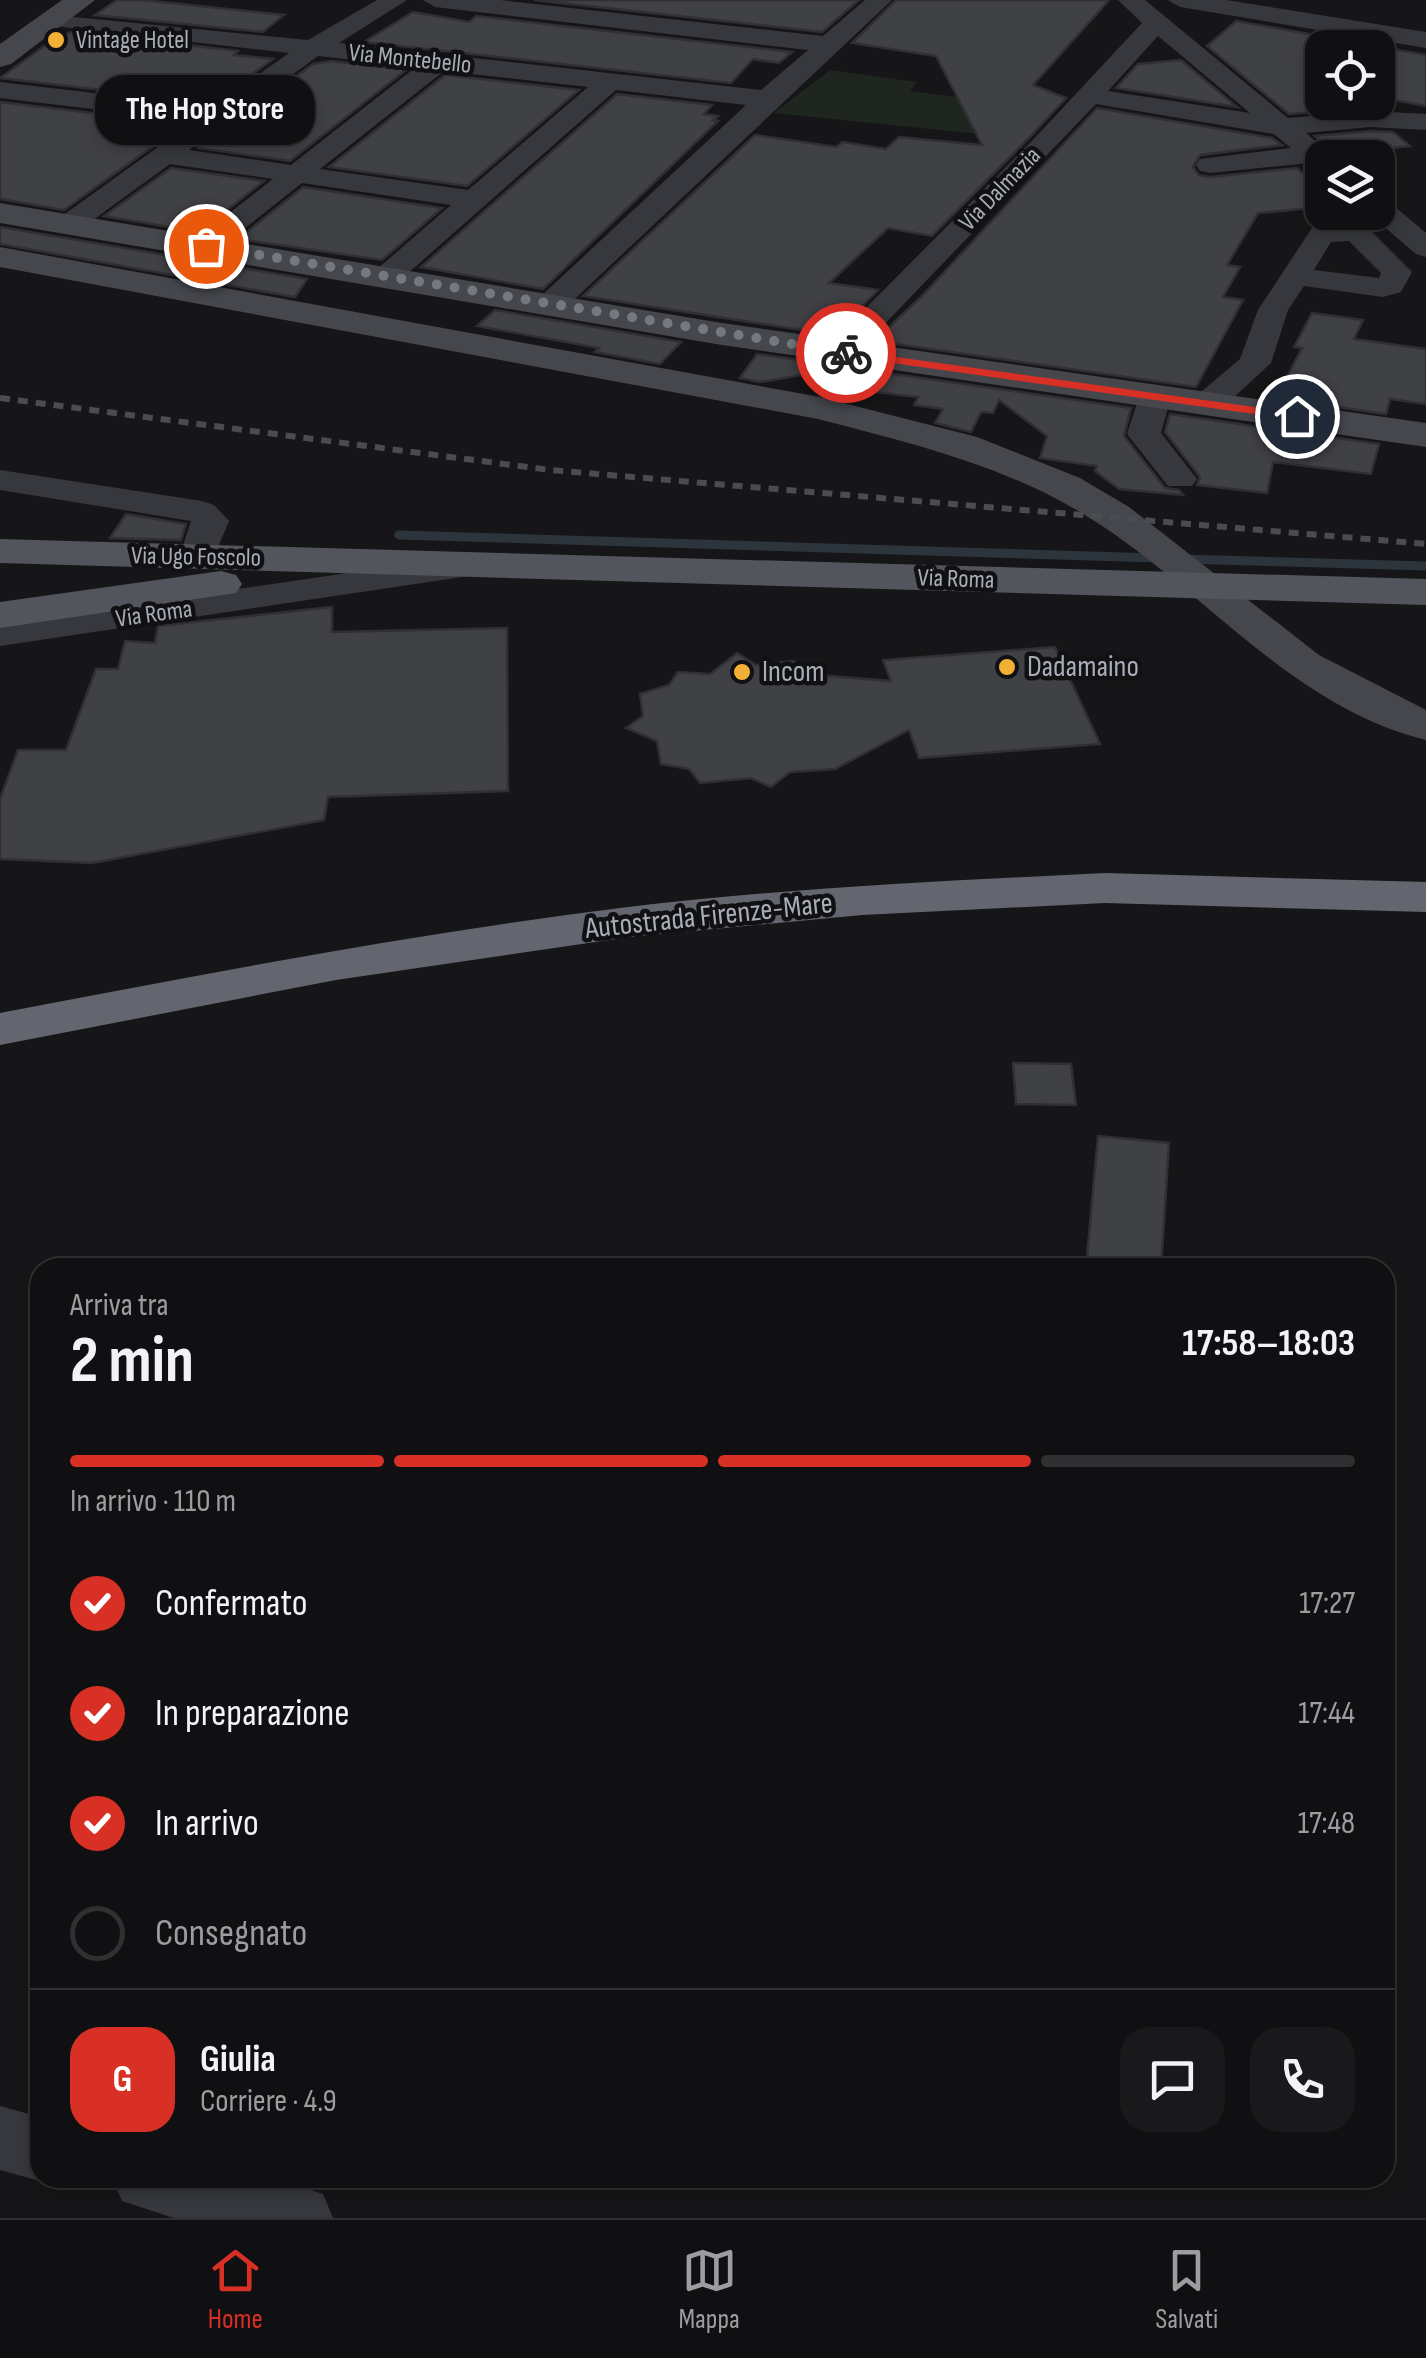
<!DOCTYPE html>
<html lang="it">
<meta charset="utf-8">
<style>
:root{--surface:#101012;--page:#19191b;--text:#f1f3f6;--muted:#9c9d9f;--line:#303032;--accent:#d93025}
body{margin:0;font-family:"Sofia Sans Condensed",sans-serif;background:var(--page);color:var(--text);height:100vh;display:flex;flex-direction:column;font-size:38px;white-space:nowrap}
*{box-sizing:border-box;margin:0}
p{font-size:32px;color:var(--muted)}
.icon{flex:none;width:55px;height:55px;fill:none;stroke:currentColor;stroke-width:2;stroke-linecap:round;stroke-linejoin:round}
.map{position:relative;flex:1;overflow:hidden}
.drawer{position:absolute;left:30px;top:1258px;width:1365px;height:930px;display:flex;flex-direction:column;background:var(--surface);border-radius:30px;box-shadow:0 5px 15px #0003,0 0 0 2px var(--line)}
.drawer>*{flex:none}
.fabs{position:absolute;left:1305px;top:30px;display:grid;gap:20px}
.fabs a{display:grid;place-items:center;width:90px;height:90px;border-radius:20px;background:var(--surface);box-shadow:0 5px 15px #0003,0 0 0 2px var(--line);font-size:50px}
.pin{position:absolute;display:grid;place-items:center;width:85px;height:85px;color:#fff;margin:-42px;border:5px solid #fff;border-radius:50%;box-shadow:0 2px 10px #0007}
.courier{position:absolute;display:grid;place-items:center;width:100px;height:100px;margin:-50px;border:8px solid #d93025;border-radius:50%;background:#fff;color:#222;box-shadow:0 2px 12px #0007}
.bubble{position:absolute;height:70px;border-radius:30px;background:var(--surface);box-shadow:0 5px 15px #0003,0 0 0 2px var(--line);font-size:32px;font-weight:700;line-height:70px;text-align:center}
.overview em{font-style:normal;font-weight:700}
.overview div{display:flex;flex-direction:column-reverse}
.overview{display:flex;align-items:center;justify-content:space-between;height:170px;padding:0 40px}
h1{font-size:65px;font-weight:700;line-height:75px}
.bar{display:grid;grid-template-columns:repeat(4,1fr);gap:15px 10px;align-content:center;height:120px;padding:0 40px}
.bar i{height:12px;border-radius:8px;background:var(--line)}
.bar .current{background:var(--accent)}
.bar p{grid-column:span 4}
.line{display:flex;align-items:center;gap:25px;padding:0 40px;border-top:2px solid var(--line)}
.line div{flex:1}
.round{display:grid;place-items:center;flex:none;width:105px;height:105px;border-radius:30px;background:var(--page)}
ol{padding:0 40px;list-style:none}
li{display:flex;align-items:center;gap:30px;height:110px}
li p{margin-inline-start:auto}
li .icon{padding:10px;border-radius:50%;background:var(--accent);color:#fff;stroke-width:4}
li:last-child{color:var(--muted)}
li i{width:55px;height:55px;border:5px solid var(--line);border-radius:50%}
.dock{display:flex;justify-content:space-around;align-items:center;height:140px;border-top:2px solid var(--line);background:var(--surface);font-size:28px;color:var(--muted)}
.dock a{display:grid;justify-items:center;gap:5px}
.dock .current{color:var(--accent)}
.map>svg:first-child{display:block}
.green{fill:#1e261f}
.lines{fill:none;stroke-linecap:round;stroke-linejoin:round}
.stream{stroke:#2c353c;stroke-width:9}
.building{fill:#404145;stroke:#303034;stroke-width:2.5}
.street{fill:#37383d;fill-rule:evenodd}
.secondary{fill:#45474d;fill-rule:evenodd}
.primary{fill:#53555c;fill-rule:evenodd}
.highway{fill:#63666e;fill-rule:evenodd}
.rail{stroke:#4a4c52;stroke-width:6;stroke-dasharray:10 8;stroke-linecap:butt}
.route{fill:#d93025}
.done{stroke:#757880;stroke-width:10;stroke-dasharray:0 18}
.poi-dot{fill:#f2b134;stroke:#111113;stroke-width:4}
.labels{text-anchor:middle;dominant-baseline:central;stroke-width:9;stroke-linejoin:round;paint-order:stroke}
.far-poi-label{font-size:25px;fill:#a8adb8;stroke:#111113;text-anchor:start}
.far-street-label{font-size:25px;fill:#a8adb8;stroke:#111113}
.poi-label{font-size:30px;fill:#a8adb8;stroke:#111113;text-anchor:start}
.street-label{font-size:30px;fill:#a8adb8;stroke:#111113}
</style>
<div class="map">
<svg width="1426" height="2218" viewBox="0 0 1426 2218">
<rect width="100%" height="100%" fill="#161618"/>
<path class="green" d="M830,70L917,82L910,91L1055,109L1027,139L774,113Z"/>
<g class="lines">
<g class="stream">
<path d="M399,535L1157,558"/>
<path d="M1180,559L1426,566"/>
</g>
</g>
<g class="building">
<path d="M117,0H142L284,15L263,32L95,15Z"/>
<path d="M534,0H859L822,32Z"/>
<path d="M896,0H1109L1033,85L1066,98L1028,139L932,236L888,228L829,283L878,290L834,335L583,296L755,135L836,147L843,142L886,149L899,137L982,145L936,56L852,43Z"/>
<path d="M413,12L469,22L476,16L792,52L779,63L753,59L731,83L364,42Z"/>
<path d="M1236,21L1426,55V106L1378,97V48H1322V102H1358L1364,108L1289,114L1207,46Z"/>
<path d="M71,32L238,51L234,55L273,59L212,103L0,78L54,39Z"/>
<path d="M1181,60L1237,107L1116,88L1138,64Z"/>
<path d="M331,61L406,70L290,161L199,148L313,64Z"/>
<path d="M445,75L579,90L467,186L329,167Z"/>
<path d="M617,94L712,105L704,114L718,116L713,120L718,121L543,289L421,267Z"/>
<path d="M0,102L184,124L64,210L0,199Z"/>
<path d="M1097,108L1272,138L1282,145L1200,155L1193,167L1199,175L1210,177L1297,168L1322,191V207L1258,213L1227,265L1240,267L1223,297L1243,300L1196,387L874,341L922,296Z"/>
<path d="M1370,131L1393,132L1410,146L1335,154L1315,136Z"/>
<path d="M171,168L264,181L199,232L104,216Z"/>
<path d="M303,187L442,208L382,260L238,239Z"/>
<path d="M0,227L307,279L295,297L0,244Z"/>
<path d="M495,310L681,342L660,364L595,352L599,348L477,326Z"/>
<path d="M1312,313L1363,320L1354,339L1426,349V404L1390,399L1386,414L1276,398L1302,348L1294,347Z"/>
<path d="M757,354L849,367L760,382L740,378Z"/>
<path d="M858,369L1131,408L1124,436L1165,488L1179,490L1183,495L1119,489L1095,471L1097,466L1040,458L1047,436L999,400L993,413L981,412L971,432L935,423L943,409L914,405L918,397L848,389Z"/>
<path d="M1170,414L1379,444L1371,474L1273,462L1267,493L1197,485L1200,477L1165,432Z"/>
<path d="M126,514L186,524L181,540L110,538Z"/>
<path d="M332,607V632L507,628L508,791L328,797L324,820L92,863L0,859V799L18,750H66L96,669H118L125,641L155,643L158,626Z"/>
<path d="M1055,647L1100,744L919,758L909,730L835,769L790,772L771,787L751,778L700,783L689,769L661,764L657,741L626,728L643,716L640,694L669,685L678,672L710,674L737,653L756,665L794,661L805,674L891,681L883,660Z"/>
<path d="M1013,1063L1071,1064L1076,1105L1016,1104Z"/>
<path d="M1098,1136L1169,1143L1161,1268H1086Z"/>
</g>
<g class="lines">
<g class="street">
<path d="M377,0H407L339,43L761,90L808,50L435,7L423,0H500L823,36L865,0H892L561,312L550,314L535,305L539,298L746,105L616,90L398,282L387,285L372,276L376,270L451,205L302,183L215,252L205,255L190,246L195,240L273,179L170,164L82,228L72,231L57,222L62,216L194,121L0,98V82L213,107L289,53L53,26L44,24L41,19L44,14L308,40ZM318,56L416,67L291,165L189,150ZM444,71L588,87L468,190L320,169Z"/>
<path d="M1118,0H1145L1288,118L1370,111L1426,114V130L1370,127L1306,133L1334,158H1322V168L1309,163L1210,173L1200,171L1196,165L1200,159L1291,148L1274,134L1096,104L851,359H829L824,352L829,345L1031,142L1142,23ZM1158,36L1250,113L1108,91Z"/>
<path d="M1168,0H1226L1426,32V48L1180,7Z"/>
<path d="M1378,198L1388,201L1426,233V257L1416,254L1368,213L1378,212Z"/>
<path d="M1356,223L1366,226L1412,272L1401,292L1383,297L1304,286L1288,310L1271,363L1220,410H1196L1192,403L1196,396L1240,359L1258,310L1312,228ZM1349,241L1381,273L1379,278L1314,270L1331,242Z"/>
<path d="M1155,387L1171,397L1161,433L1197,479L1192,486H1168L1127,434L1139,397Z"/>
<path d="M0,470L202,501L214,505L229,521L210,566H184L179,558L191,521L0,490Z"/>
<path d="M476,554L489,557L494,565L489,573L0,646V624Z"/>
<path d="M0,2106L40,2117V2178H50L40,2181L0,2170Z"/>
<path d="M112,2178H271L323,2194L333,2218H174L122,2201Z"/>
</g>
<g class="secondary">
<path d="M62,0H95L11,64L0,67V44Z"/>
<path d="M0,203L722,323L1426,423V447L722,345L0,223Z"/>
<path d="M0,247L820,397L977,437L1080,478L1129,507L1319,655L1426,710V740C1293,707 1207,593 1096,522C1012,467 914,444 818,419L0,267Z"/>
</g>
<g class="primary">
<path d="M0,539L1426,579V605L0,563Z"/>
<path d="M221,571L236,575L242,584L236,593L0,628V602Z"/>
</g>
<path class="highway" d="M1105,873L1426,882V912L1105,903L862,915L630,937L336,980L0,1045V1013C209,973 417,933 628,907C787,888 946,881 1105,873Z"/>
<path class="rail" d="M0,398L550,470L1426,544"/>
</g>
<path class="route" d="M846,350L1297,413L1303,416L1297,420L843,356Z"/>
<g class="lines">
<path class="done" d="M206,246L846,353"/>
</g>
<g class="poi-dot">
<circle cx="56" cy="40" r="10"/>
<circle cx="1007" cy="667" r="10"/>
<circle cx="742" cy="672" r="10"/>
</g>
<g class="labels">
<g class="far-poi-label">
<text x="76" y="40">Vintage Hotel</text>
</g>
<g class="far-street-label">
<text transform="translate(410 59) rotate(6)">Via Montebello</text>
<text transform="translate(1000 189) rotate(-46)">Via Dalmazia</text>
<text transform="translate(196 557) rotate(1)">Via Ugo Foscolo</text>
<text transform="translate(956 579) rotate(2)">Via Roma</text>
<text transform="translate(154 614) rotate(-8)">Via Roma</text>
</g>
<g class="poi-label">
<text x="1027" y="667">Dadamaino</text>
<text x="762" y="672">Incom</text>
</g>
<g class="street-label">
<text transform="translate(709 916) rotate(-6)">Autostrada Firenze-Mare</text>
</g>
</g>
</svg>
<div class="fabs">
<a><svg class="icon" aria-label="locate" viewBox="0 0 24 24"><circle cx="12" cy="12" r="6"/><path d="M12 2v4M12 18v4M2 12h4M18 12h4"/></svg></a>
<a><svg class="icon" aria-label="layers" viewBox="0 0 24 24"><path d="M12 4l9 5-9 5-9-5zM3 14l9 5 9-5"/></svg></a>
</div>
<div class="pin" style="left:206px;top:246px;background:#ea580c"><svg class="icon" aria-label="bag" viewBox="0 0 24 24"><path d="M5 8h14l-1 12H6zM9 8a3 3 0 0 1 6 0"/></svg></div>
<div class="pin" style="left:1297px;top:416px;background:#1f2937"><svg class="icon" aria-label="home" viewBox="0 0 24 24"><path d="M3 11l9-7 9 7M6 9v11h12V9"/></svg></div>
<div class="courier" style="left:846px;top:353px"><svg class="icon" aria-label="bike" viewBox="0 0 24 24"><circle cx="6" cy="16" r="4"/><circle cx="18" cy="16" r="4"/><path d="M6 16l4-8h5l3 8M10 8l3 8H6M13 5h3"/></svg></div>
<div class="bubble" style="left:95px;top:75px;width:220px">The Hop Store</div>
<section class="drawer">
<div class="overview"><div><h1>2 min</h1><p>Arriva tra</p></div><em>17:58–18:03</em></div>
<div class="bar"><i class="current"></i><i class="current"></i><i class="current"></i><i></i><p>In arrivo · 110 m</p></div>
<ol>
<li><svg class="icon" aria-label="check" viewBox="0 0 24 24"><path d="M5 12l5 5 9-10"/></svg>Confermato<p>17:27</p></li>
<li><svg class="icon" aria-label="check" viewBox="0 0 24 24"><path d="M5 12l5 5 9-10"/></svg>In preparazione<p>17:44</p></li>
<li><svg class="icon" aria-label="check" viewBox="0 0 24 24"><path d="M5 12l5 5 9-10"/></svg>In arrivo<p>17:48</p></li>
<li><i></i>Consegnato</li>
</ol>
<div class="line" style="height:180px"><b class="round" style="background:var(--accent);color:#fff">G</b><div><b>Giulia</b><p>Corriere · 4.9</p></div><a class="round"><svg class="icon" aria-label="chat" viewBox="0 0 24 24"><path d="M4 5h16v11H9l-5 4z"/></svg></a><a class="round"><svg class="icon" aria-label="phone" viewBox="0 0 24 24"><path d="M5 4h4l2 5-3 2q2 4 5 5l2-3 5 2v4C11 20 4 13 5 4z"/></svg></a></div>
</section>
</div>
<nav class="dock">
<a class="current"><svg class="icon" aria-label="home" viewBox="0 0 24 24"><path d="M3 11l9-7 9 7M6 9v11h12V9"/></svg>Home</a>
<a><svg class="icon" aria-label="map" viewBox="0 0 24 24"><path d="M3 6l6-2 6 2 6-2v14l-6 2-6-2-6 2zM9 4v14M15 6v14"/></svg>Mappa</a>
<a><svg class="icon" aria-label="saved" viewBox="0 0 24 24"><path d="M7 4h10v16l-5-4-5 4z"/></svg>Salvati</a>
</nav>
